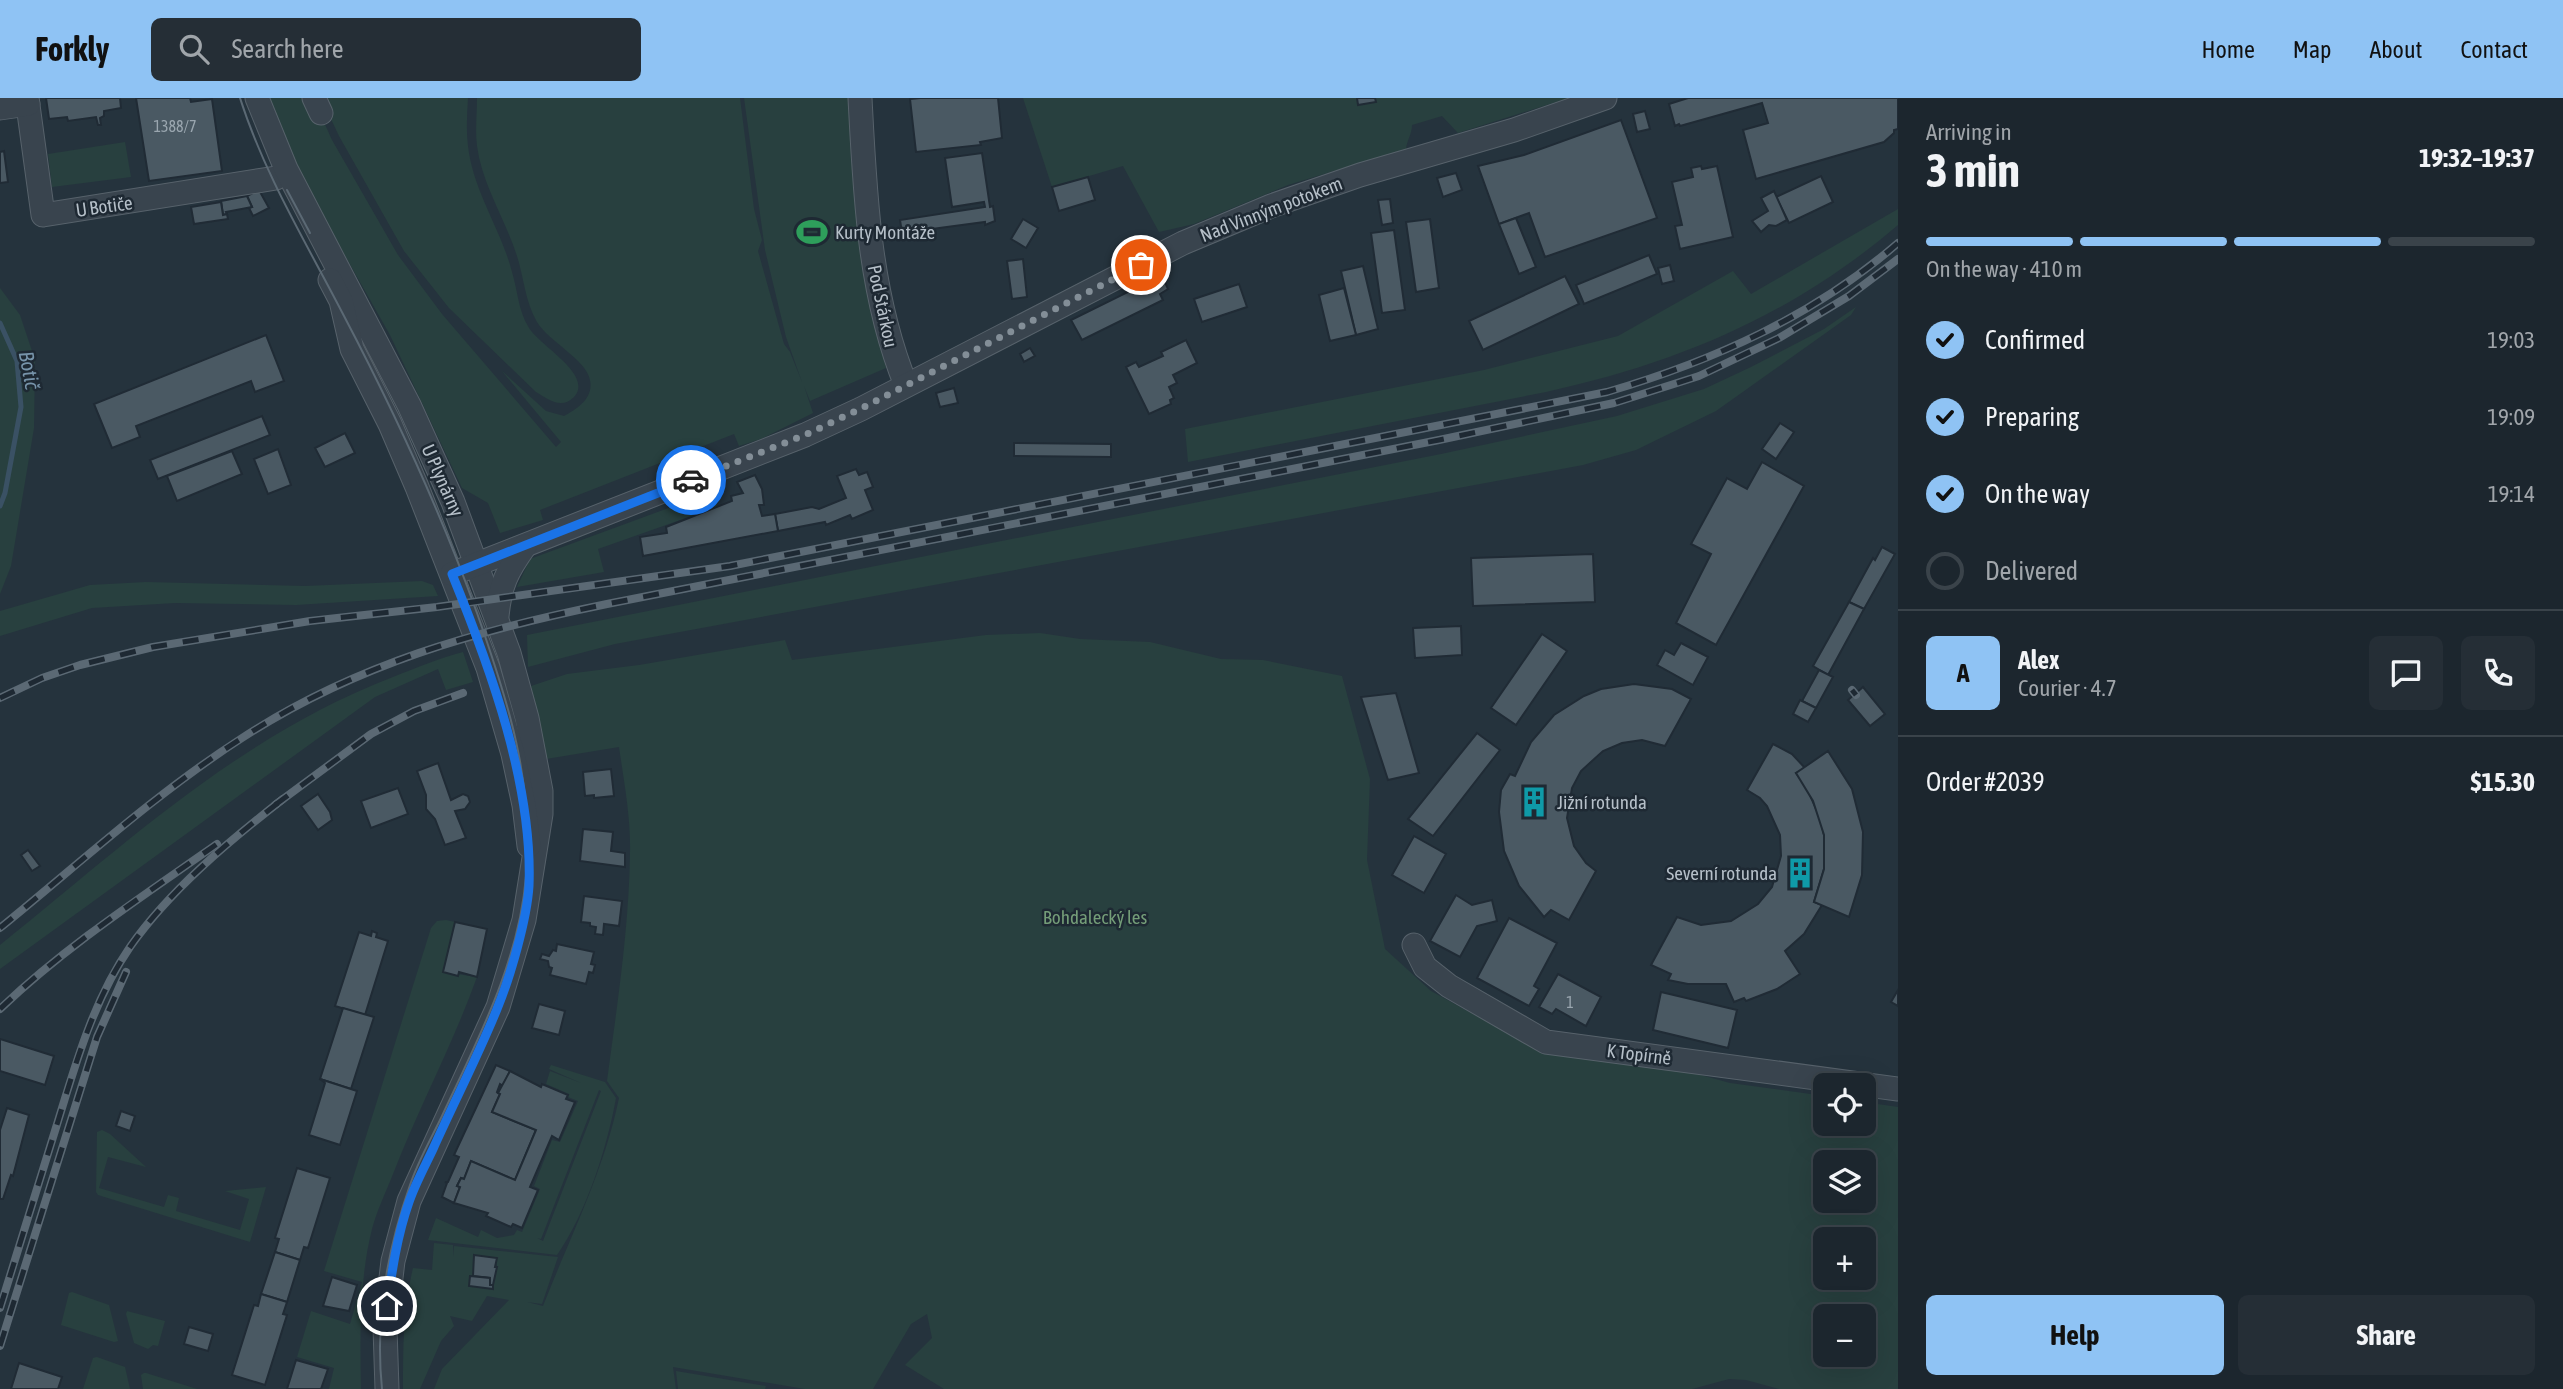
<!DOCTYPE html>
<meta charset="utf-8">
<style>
:root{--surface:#1c262e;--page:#252e36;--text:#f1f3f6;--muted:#a0a5aa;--line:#3a434a;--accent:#8fc3f4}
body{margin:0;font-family:"Asap Condensed",sans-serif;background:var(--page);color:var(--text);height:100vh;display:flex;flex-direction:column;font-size:26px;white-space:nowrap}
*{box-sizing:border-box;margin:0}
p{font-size:23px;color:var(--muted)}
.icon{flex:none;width:38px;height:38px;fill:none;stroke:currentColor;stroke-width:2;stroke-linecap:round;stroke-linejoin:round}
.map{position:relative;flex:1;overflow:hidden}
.details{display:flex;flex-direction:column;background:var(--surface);width:665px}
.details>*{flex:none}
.controls{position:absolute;left:1813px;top:975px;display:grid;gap:14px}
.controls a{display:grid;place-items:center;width:63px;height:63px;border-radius:10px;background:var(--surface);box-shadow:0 7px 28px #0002,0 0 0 2px var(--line);font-size:35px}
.pin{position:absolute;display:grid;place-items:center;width:60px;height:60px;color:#fff;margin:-30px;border:4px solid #fff;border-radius:50%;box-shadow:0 2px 7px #0007}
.courier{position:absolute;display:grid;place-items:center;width:70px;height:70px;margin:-35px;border:5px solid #1a73e8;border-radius:50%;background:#fff;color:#222;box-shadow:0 2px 9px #0007}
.headline em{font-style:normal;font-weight:700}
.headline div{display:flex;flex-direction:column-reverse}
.headline{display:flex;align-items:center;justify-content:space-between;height:119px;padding:0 28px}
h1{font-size:46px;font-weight:700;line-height:52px}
.bar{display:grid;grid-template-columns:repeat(4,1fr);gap:10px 7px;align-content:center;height:84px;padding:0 28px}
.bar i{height:9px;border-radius:5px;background:var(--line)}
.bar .current{background:var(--accent)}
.bar p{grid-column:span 4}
.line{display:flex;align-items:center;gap:18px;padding:0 28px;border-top:2px solid var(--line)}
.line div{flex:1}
.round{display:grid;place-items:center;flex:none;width:74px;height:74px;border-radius:10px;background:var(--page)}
ol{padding:0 28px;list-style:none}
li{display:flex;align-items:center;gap:21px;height:77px}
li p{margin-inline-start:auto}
li .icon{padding:7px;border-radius:50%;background:var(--accent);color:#111;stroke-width:4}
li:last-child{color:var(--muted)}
li i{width:38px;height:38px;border:4px solid var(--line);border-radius:50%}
.button{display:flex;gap:14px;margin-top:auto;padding:14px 28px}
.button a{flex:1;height:80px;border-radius:10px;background:var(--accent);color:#111;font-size:28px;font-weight:700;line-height:80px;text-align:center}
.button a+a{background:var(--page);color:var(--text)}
header{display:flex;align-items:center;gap:42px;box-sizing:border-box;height:98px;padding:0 35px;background:var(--accent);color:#111}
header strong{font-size:33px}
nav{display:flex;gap:38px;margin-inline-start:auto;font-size:24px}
.search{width:490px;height:63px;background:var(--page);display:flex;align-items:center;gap:18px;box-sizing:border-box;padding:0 24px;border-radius:10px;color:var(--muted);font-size:26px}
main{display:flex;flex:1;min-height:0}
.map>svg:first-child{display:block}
.green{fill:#28403f;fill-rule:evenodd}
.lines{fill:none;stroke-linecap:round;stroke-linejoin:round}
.stream{stroke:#3a5164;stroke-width:5}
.building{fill:#4a5963;stroke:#202b35;stroke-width:2}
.minor-casing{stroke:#57626b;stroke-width:25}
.minor{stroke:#39444e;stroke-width:23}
.tram{stroke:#5b6974;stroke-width:2}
.rail-casing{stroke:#5b6974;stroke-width:8}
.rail{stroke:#1e2933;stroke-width:5;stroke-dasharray:16;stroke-linecap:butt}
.done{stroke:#838e97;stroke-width:7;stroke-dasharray:0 12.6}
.route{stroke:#1a73e8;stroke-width:9}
.labels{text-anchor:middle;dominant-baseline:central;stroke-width:5;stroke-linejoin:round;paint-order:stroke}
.number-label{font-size:16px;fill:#9aa6af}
.street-label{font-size:19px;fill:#b5bfc8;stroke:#1e2933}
.poi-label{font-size:19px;fill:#b5bfc8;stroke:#1e2933;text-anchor:start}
.park-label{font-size:19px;fill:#749d78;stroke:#1e2933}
.water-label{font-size:21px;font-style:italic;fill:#7794aa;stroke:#1e2933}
</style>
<header>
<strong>Forkly</strong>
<div class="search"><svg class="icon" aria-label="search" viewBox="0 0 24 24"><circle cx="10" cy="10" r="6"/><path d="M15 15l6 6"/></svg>Search here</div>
<nav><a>Home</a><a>Map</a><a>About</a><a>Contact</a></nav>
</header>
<main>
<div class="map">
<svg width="1898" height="1291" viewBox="0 0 1898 1291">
<rect width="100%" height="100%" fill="#25333d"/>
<g class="green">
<path d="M268,0H313L332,42L398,157L442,216L556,349L561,344L502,273L546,313L564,318C577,311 594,300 590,282C586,261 549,244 537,224C525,203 524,180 517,158C505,121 482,86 477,48C475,32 477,16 477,0H740L754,111L762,142L758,153L784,246L790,254L802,284L786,239L765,152L744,0H850L873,216L886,270L810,303L804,288L813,315L761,341L739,348L734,336L540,412L543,422L500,435L488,405L462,390L390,237L297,73Z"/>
<path d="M321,0H468C467,16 466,32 468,48C473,93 501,131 512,174C518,194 518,212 529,230C540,248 594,277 574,299C561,312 548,301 536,294L449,210L404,153L339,38Z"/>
<path d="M1023,0H1569L1458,35L1442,18L1412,27C1412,36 1407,42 1406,51L1288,87L1194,126L1159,134L1123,68L1052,89Z"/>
<path d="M125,44L131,79L52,89L48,56Z"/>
<path d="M1898,111V127C1794,216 1679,265 1546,294L1188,364L1185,331L1484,272L1618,238L1733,173L1751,196Z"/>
<path d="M0,190L20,217L35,262L34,330L11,468L0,496Z"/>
<path d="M1856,209L1851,217L1716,313L1636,352L1583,367L615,546L528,569L527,537L1441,356L1617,318L1704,291L1751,269L1824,231Z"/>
<path d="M712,394L717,409L598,451L604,474L517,489L530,461Z"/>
<path d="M422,483L433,487L438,498L296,507L175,505L92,510L0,538V513L90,487L146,484L305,488Z"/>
<path d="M1040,535L1080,541L1150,544L1221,561L1263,562L1342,578L1370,681L1367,762L1385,851L1431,893L1508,935L1672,969L1730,985L1825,998V1026H1864V1004L1898,1009V1291H1779L1746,1282L1729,1281L1692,1291H944L905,1267L932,1240L927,1216L911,1226L873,1291H805L673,1269L676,1291H434L442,1271L509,1202L487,1198L472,1223L450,1218L454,1228L441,1243L420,1291H403C403,1250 403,1210 413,1170L432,1172L434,1145L453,1147V1159L454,1148L558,1159L542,1206L527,1204L543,1208C570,1139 604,1073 619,1000L607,983C617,908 629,831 630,755C631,720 624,684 619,649L546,661L531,588L567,576L639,567L785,542L792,562L986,537ZM1825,1064H1864V1102H1825ZM1825,1141H1864V1180H1825ZM474,1157L496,1160L497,1169L492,1191L469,1188L470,1178H473ZM1825,1218H1864V1256H1825Z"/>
<path d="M463,554L473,584L446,592L438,571L375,599L0,871V847C127,745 238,639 393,579C416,570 439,560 463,554Z"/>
<path d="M446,822L455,824L443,874L477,879C453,946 419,1009 393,1076C386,1094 377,1112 372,1131C359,1183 360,1238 361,1291H329L334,1270L297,1259L311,1213L350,1226L362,1184L324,1173L431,830L437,823Z"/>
<path d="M551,967L605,984L616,1000C607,1050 586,1116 557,1157L428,1142L436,1120L478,1139L481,1132L497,1140L514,1137L517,1132L522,1134L540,1091L534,1088L552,1042L560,1044L578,1003L568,999L569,996L546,986L550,973L581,985L549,971ZM599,992L601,993L543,1143L537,1140L541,1141Z"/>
<path d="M102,1032L110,1036L146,1069L108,1059L99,1090L164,1109L168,1097L179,1100L176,1113L240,1132L249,1101L225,1093L266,1089L250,1144L98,1097L96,1094L97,1034Z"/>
<path d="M72,1194L109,1207L118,1243L114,1244L61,1227L69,1195Z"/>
<path d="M127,1213L165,1223L158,1248L153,1247L148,1251L134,1245L126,1216Z"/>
<path d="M93,1260L97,1259L125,1269L130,1291H83Z"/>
<path d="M676,1273L766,1288L765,1291H678Z"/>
<path d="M144,1275H146L197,1291H143L141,1277Z"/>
</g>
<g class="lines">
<path class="stream" d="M0,225L17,263L21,309L5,395L0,408"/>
</g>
<g class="building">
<path d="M46,0H120L121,10L104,13V18L100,20L101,27H98L96,19L68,23L67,19L49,21Z"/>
<path d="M136,0H190L191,4L212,1L222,73L149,83Z"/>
<path d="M920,0H998L1002,40L980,44L981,47L916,54L910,1Z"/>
<path d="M1357,0H1375L1376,4L1358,7Z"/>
<path d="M1688,0H1898V31L1894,32V35L1884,44L1756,81L1743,32L1768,25L1762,5L1680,28L1679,26L1675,28L1669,6Z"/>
<path d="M1645,13L1650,31L1637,34L1633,16Z"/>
<path d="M1621,22L1657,120L1545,159L1529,115L1499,126L1478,68L1524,57Z"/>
<path d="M4,53L8,84L0,85V54Z"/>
<path d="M982,55L990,109L993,108L995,123L985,127V124L902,135L900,122L985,109L984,104L952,109L945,60Z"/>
<path d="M1701,68L1702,71L1717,68L1733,139L1680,151L1675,128L1682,127L1672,84L1693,79L1691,70Z"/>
<path d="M1456,75L1462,92L1443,99L1437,80Z"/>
<path d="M1821,78L1833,104L1789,125L1776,99Z"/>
<path d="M1088,79L1095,102L1059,113L1052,89Z"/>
<path d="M259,92L269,110L253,118L249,110L252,109L247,98Z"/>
<path d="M1774,93L1787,122L1776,128L1769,127L1761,134L1752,123L1768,113L1761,100Z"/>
<path d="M247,98L252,109L226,114L227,116L223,117L221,103Z"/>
<path d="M1390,101L1393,125L1382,127L1378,102Z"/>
<path d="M221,104L223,117L227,116L228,121L194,126L191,109Z"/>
<path d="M1516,120L1536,169L1519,176L1499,126Z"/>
<path d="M1023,121L1038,130L1026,150L1011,141Z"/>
<path d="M1430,121L1439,190L1416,194L1406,124Z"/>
<path d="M1394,132L1405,212L1382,215L1371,135Z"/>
<path d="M1649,157L1657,176L1584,206L1576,187Z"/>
<path d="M1023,161L1027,199L1012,201L1007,163Z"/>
<path d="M1670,167L1674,183L1662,186L1658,170Z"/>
<path d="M1363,168L1378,231L1356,237L1341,173Z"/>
<path d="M1162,177L1168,191L1160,196L1163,202L1082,242L1071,222Z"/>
<path d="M1565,178L1579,206L1483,252L1469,223Z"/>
<path d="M1239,186L1247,209L1202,224L1194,201Z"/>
<path d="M1344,190L1356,237L1330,243L1319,197Z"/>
<path d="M266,237L284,283L255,294L251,283L136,328L140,339L112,350L94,306Z"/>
<path d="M1186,242L1197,265L1173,277L1177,285L1169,289L1174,300L1170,302L1171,306L1149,316L1126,269L1136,264L1139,269L1163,258L1161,254Z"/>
<path d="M1030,250L1035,258L1024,264L1020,256Z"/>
<path d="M954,290L958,305L940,309L936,295Z"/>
<path d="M262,318L270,337L158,381L150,362Z"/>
<path d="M1780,325L1794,334L1776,361L1762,351Z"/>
<path d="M345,335L355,355L325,369L315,350Z"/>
<path d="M1014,345L1111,346V359L1014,358Z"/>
<path d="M278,351L291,387L268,396L254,361Z"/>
<path d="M232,353L242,376L177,403L167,378Z"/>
<path d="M1762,364L1804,388L1716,547L1676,525L1711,456L1691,446L1727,380L1747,391Z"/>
<path d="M856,371L859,377L867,374L873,389L865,392L873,412L852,421L850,417L826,427L825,424L778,433L775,416L812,409L819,411L846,400L837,378Z"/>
<path d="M755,377L762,391L764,407H759L762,418L775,416L778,433L643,458L640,439L667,435L666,429L732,403L731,398L743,395L737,384Z"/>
<path d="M1882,449L1895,456L1864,511L1849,504L1873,460L1875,462Z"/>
<path d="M1593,456L1595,504L1473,508L1471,460Z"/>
<path d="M1849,504L1864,511L1828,577L1813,568Z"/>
<path d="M1461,528L1462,557L1415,560L1413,530Z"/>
<path d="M1542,536L1567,553L1516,627L1491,610Z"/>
<path d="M1681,545L1708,559L1693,587L1657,567L1665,552L1674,557Z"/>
<path d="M1819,572L1833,579L1816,610L1802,603Z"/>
<path d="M1634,586L1672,591L1691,601L1665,648L1642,642L1622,645L1603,653L1581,673L1572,690L1567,720L1574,748L1586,765L1596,773L1569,822L1551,812L1544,819L1519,788L1504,753L1499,714L1501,692L1510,676L1515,678L1531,644L1554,617L1584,598L1601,591Z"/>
<path d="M1863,589L1885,616L1870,628L1848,602Z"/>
<path d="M1396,595L1419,675L1388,682L1361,599Z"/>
<path d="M1800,602L1816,610L1808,624L1793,616Z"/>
<path d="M1477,635L1500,652L1433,738L1408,721Z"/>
<path d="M1773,646L1792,656L1805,670L1796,675L1806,688L1820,720L1824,737V771L1814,804L1822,807L1804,836L1785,853L1800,876L1777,891L1746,903L1744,900L1734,904L1726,886H1688L1668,882L1671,876L1651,867L1677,819L1701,827L1731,823L1758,806L1772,789L1781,758L1780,737L1767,708L1760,700L1747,692Z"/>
<path d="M1828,653L1852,691L1863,734L1862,777L1849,819L1814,804L1824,771V737L1813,703L1796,675Z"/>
<path d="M438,665L451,702L463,696L468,698L470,704L465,711L455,713L466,740L445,747L435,721L426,711V697L417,673Z"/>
<path d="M611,671L614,698L594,700V697L585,698L583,674Z"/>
<path d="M398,690L408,716L371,730L361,703Z"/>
<path d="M318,696L330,714L332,722L318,732L301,708Z"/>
<path d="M583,731L613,734L611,753L625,755V769L580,763Z"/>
<path d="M1414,738L1446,756L1424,795L1392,777Z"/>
<path d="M28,752L40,768L32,773L21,757Z"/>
<path d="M1456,797L1472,807L1492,802L1497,823L1477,828L1460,859L1430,843Z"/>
<path d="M584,798L622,803L619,828L604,826L603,837L595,836L596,829L590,828V825L581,824Z"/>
<path d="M1509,820L1557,845L1534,888L1539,891L1529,908L1477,880Z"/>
<path d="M455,824L487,831L477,879L459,874L458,878L443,874Z"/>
<path d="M372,833L377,835L376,839L388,843L365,917L335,908L359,834L371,838Z"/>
<path d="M557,846L594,854L591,866L595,867L593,875L589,874L586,886L550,877L552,870L549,869L548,863L540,861L542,856L549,858L553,852L556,853Z"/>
<path d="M1558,876L1601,899L1586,928L1556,911L1552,916L1539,909Z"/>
<path d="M1898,892V908L1891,904Z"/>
<path d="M1661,894L1737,912L1728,950L1653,932Z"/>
<path d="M539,906L565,913L559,937L532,930Z"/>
<path d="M343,910L374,919L351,991L320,981Z"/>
<path d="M0,941L54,958L45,987L0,973Z"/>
<path d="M496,967L510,973L503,988L500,986L497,994L500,996L492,1014L536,1032L515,1082L471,1063L464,1081L461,1080L457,1088L460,1089L454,1105L442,1099L447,1085L445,1084H448L459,1059L454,1057Z"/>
<path d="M510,973L541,989L542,986L568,997L566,1001L575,1004L559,1042L552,1038L530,1089L538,1092L522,1130L513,1126L511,1129L486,1118L488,1115L454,1105L460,1089L457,1088L461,1080L464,1081L471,1063L515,1082L536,1032L492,1014L500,996L498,995Z"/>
<path d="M320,981L357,993L340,1047L309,1037L325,985Z"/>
<path d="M7,1010L29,1017L13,1078L11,1077L3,1101H0V1032Z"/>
<path d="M121,1013L135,1018L130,1033L116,1028Z"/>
<path d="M297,1070L330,1080L308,1150L304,1149L300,1162L275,1154L279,1141L275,1140Z"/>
<path d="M275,1154L300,1162L287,1204L261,1196Z"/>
<path d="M474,1157L497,1160L495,1169H497L493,1187H490V1180L473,1178Z"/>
<path d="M470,1178L490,1180V1187H493V1191L469,1188Z"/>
<path d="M332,1179L357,1187L349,1213L323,1208Z"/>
<path d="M261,1196L287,1204L283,1216L287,1217L265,1287L232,1277L254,1207L258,1208Z"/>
<path d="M189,1229L213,1236L208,1253L184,1246Z"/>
<path d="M296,1262L328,1271L321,1291H287Z"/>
<path d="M19,1265L62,1279L58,1291H11Z"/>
</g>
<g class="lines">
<g class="minor-casing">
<g id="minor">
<path d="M27,0L43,117L276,80"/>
<path d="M257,0L286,71L409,307L453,404L509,555L527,620L541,693V716L524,822L498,909L409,1103L393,1163L385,1230L387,1291"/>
<path d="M314,0L321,15"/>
<path d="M860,0C865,97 869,196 906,287"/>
<path d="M0,10L28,6"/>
<path d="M330,182L341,203L352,251L390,326L417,389L488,570L513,656L524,707L529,748"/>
<path d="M452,476L805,337L861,311L1183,145L1271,108L1360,77L1514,32L1605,0"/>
<path d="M497,518C500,487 507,473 525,448"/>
<path d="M1414,847L1425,869L1449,888L1546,944L1898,991"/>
</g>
</g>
<use href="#minor" class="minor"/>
<g class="tram">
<path d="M240,0C265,78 307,146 344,218C395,315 440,412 477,515C508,603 534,683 526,778C519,864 478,941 442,1018C431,1041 418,1063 410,1087C387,1152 375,1222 382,1291"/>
<path d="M287,92L310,135"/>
</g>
<g class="rail-casing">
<g id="rail">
<path d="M1852,592L1856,597"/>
<path d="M0,600L42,580L80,567L153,549L310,523L437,509L730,468L1607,294C1713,263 1814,218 1898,145"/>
<path d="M275,707L371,636L414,613L463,595"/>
<path d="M0,830C80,765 155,696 242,640C356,566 475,533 607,506L1439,342L1614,305L1699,278L1779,240L1849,198L1898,161"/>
<path d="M0,911C66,848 143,798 217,746"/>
<path d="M0,1210C18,1152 36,1094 54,1036C74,972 91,906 130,849C170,792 228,744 283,701"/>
<path d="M0,1248L97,939L126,874"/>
</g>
</g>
<use href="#rail" class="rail"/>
</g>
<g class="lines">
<path class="done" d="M691,382L805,337L860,311L1141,167"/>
<path class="route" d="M387,1208C392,1173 397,1138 409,1104C415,1086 425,1068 433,1051C454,1004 478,958 497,911C510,880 527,821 529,788C533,686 490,569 452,476L691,382"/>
</g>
<defs>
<g id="stadium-bare" transform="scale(2.415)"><path d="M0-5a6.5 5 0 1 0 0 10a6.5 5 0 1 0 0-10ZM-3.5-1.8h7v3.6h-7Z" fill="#2e9e5b" stroke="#1e2933" stroke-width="2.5" paint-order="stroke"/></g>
<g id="building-bare" transform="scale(2.415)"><path d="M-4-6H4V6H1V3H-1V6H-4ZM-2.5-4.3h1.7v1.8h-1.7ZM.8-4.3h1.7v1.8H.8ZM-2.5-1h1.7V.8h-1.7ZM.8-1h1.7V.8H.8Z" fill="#0f9aa8" stroke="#1e2933" stroke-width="2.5" paint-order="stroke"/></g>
</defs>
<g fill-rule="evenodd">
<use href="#stadium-bare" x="812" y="134"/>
<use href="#building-bare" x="1534" y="704"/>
<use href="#building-bare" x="1800" y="775"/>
</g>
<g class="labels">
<g class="number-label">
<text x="175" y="28">1388/7</text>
<text x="1570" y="904">1</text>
</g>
<g class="street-label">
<text transform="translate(104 108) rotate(-8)">U Botiče</text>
<text transform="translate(1271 111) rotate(-21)">Nad Vinným potokem</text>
<text transform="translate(883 208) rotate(78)">Pod Stárkou</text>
<text transform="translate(443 382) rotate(66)">U Plynárny</text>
<text transform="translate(1639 956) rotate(7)">K Topírně</text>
</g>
<g class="poi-label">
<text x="835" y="134">Kurty Montáže</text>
<text x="1557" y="704">Jižní rotunda</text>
<text x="1777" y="775" text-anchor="end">Severní rotunda</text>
</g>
<g class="park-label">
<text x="1095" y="819">Bohdalecký les</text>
</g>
<g class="water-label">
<text transform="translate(30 272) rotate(79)">Botič</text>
</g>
</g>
</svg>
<div class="controls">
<a><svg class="icon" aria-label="locate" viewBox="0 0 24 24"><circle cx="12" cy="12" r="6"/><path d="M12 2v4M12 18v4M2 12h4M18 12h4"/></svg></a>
<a><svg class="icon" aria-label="layers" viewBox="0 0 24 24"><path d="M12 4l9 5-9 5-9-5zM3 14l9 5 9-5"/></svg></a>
<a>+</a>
<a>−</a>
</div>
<div class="pin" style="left:1141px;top:167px;background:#ea580c"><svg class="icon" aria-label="bag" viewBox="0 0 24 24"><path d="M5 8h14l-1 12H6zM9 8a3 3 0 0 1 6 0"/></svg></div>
<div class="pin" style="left:387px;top:1208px;background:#1f2937"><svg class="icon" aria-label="home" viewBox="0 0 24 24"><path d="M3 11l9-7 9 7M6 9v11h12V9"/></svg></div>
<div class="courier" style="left:691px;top:382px"><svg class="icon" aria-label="car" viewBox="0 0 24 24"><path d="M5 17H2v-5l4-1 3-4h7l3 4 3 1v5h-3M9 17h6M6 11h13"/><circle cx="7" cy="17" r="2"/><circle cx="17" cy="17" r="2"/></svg></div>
</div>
<section class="details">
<div class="headline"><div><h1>3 min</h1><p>Arriving in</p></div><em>19:32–19:37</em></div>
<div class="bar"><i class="current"></i><i class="current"></i><i class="current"></i><i></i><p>On the way · 410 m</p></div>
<ol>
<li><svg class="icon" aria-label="check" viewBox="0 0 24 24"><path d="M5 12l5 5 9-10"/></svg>Confirmed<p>19:03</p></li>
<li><svg class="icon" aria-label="check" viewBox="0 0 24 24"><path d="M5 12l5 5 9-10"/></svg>Preparing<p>19:09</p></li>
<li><svg class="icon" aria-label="check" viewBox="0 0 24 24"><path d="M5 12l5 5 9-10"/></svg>On the way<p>19:14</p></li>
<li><i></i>Delivered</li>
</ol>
<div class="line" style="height:126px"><b class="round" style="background:var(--accent);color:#111">A</b><div><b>Alex</b><p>Courier · 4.7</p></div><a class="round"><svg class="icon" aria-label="chat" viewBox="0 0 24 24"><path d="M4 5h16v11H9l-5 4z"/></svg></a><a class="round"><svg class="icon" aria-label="phone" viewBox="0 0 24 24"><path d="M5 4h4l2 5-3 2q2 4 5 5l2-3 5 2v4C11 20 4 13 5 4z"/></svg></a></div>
<div class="line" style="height:91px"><div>Order #2039</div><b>$15.30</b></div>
<div class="button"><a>Help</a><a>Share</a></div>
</section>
</main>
